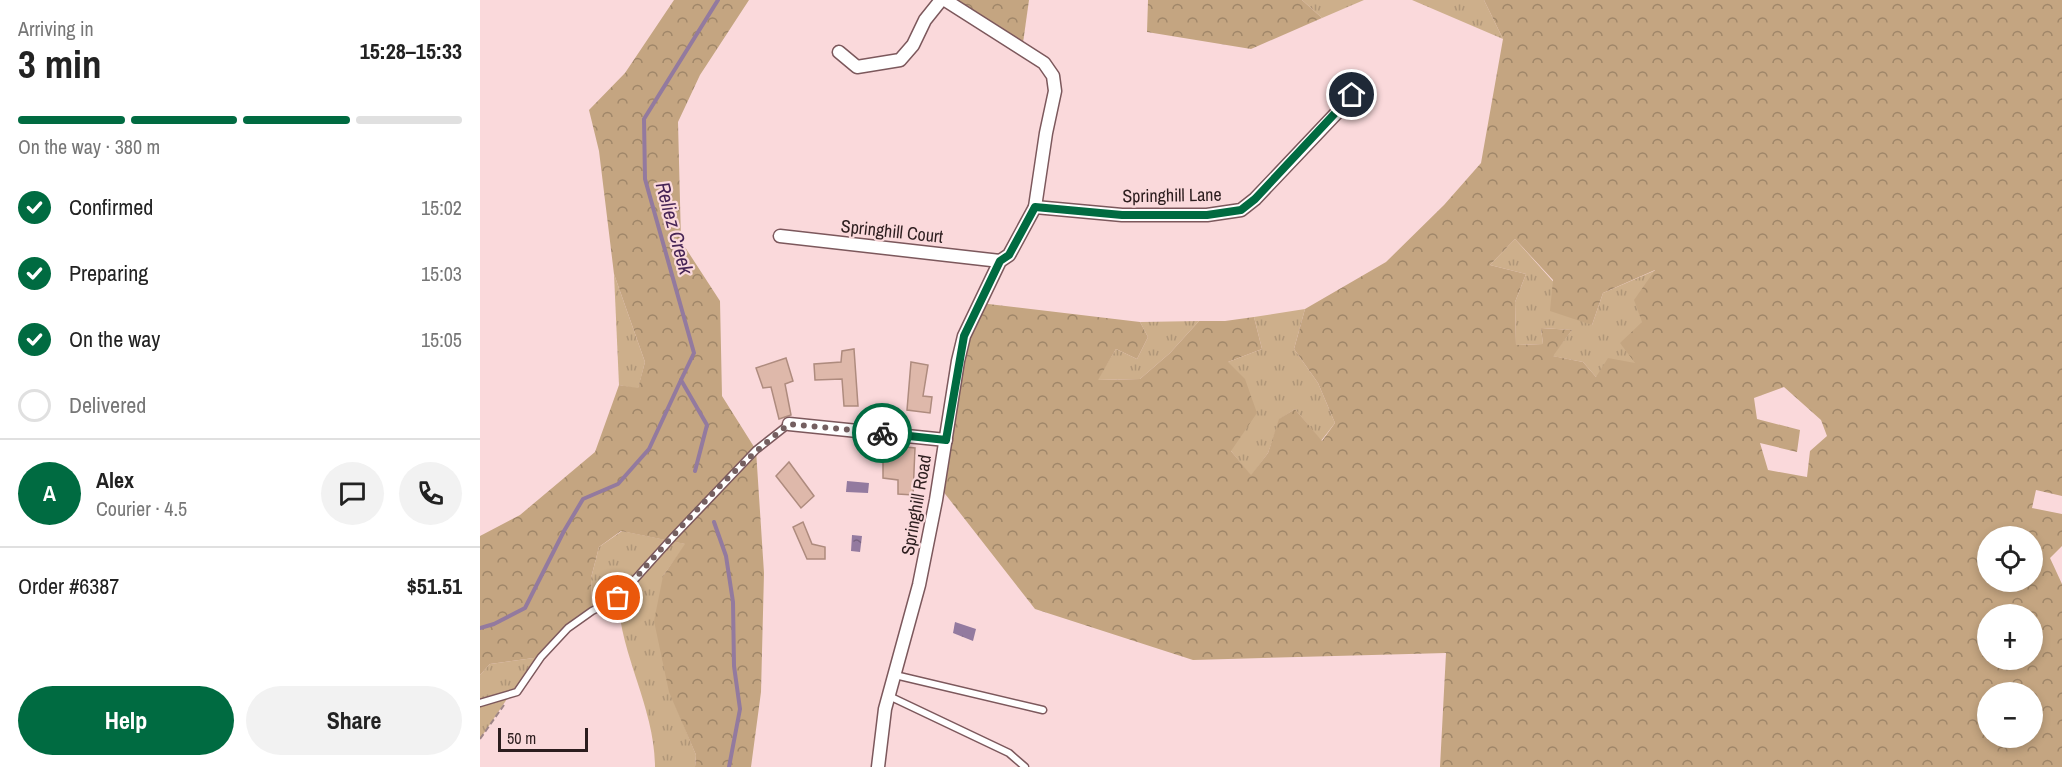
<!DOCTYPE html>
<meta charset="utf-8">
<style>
:root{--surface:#fff;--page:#f2f2f2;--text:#222;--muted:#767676;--line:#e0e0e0;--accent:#006b41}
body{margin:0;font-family:"Archivo Narrow",sans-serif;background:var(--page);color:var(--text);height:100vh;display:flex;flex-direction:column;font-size:22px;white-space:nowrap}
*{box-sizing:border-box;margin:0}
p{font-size:20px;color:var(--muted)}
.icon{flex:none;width:33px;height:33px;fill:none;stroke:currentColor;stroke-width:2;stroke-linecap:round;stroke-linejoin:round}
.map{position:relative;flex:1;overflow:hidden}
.drawer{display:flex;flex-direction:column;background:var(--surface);width:480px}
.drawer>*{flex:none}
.tools{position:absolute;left:1497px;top:526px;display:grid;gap:12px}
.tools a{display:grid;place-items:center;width:66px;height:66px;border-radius:50%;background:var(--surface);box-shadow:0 3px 9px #0003;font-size:30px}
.scale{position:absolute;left:18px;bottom:15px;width:90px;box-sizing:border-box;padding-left:6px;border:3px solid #2c1d1e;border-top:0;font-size:16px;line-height:21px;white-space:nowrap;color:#2c1d1e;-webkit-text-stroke:4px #fad9db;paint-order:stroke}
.pin{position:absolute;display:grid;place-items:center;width:51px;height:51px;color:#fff;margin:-26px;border:3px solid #fff;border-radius:50%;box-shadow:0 2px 6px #0007}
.courier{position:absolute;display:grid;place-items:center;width:60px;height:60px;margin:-30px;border:4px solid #006b41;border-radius:50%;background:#fff;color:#222;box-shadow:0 2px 8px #0007}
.overview em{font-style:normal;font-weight:800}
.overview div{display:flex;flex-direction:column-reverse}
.overview{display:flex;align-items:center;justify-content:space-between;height:102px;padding:0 18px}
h1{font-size:39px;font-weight:800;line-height:45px}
.bar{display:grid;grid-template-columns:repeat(4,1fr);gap:9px 6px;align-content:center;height:72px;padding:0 18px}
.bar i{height:8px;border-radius:4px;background:var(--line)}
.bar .on{background:var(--accent)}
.bar p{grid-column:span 4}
.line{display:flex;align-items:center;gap:15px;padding:0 18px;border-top:2px solid var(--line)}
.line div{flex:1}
.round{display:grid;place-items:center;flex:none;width:63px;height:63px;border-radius:32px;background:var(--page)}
ol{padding:0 18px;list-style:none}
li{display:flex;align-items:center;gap:18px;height:66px}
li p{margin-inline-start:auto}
li .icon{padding:6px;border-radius:50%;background:var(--accent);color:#fff;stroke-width:4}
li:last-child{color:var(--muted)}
li i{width:33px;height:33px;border:3px solid var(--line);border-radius:50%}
.cta{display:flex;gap:12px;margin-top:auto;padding:12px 18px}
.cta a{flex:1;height:69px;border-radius:36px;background:var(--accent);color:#fff;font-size:24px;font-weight:800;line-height:69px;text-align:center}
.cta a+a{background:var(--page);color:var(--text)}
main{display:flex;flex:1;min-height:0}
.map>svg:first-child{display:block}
.grass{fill:url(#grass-tufts)}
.forest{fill:url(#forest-crowns);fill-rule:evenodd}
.water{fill:url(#water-ripples)}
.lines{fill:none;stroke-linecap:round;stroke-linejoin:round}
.stream{stroke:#937a9f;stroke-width:4}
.building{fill:#deb8aa;stroke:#ae8b7e;stroke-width:1.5}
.service-casing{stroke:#7c585c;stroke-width:9}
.minor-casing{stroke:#7c585c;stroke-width:15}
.path{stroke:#9e8586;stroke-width:2;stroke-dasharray:6 3;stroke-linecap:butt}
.service{stroke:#fff;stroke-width:6}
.minor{stroke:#fff;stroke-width:12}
.done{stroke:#745f60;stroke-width:6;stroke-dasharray:0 10.8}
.route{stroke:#006b41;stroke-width:8}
.labels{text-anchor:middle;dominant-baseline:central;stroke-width:4.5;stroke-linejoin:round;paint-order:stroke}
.street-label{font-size:18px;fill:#2c1d1e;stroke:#fad9db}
.water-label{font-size:20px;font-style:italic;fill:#462455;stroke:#fad9db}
</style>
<main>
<section class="drawer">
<div class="overview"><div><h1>3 min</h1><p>Arriving in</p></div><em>15:28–15:33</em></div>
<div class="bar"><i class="on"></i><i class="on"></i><i class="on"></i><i></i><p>On the way · 380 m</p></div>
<ol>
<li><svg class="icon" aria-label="check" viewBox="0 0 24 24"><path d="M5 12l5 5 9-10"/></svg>Confirmed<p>15:02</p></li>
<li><svg class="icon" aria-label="check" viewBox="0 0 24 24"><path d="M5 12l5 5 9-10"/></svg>Preparing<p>15:03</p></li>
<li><svg class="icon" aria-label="check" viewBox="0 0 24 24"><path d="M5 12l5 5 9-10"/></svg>On the way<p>15:05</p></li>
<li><i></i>Delivered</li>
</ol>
<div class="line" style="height:108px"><b class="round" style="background:var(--accent);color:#fff">A</b><div><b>Alex</b><p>Courier · 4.5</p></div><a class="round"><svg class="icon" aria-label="chat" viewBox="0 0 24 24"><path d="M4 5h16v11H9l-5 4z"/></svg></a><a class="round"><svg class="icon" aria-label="phone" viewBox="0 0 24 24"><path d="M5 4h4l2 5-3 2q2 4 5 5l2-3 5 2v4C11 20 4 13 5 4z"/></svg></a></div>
<div class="line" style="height:78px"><div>Order #6387</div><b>$51.51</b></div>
<div class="cta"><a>Help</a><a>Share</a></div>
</section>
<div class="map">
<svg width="1582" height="767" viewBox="0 0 1582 767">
<defs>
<pattern id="grass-tufts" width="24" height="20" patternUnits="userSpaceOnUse" patternTransform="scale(1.5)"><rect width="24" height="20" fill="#cdaf8b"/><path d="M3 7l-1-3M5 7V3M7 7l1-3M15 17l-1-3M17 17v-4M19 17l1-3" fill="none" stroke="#b09678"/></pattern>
<pattern id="forest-crowns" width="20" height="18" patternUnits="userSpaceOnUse" patternTransform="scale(1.5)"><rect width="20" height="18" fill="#c4a581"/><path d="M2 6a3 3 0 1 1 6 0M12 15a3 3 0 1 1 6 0" fill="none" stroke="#9f8669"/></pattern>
<pattern id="water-ripples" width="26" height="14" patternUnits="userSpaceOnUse" patternTransform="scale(1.5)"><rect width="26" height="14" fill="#937a9f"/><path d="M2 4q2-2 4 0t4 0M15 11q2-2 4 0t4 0" fill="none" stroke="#786381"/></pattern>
</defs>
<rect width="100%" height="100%" fill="#fad9db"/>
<g class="grass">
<path d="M822,0H884L842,18Z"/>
<path d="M932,0H1004L1023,39Z"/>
<path d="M1035,239L1112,325L1123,293L1176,270L1162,322L1156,363L1116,377L1103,362L1072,356L1092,330L1061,328L1063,344L1036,345L1035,302L1046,274L1010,265Z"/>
<path d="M134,274L165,362L158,389L139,385Z"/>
<path d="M825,309L814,349L838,383L855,423L841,441L815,409L800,419L788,453L771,476L751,451L748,362L782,349L774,317Z"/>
<path d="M719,321L690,353L660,379L617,380L636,349L657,359L668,337L660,322Z"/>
<path d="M142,531L206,544L183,576L190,692L216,755L215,767H175C175,708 141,657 138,599L112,611L111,578L119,547Z"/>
<path d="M61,657L37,692L29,696L0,739V675L10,664Z"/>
</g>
<g class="forest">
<path d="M194,0H269L220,75L198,122L201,241L240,301L242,396L276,450L284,573L281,692L271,767H215L216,755L189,692L174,621L183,576L205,544L141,531L119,547L111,578L112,611L88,628L61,657L10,664L0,675V536L40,515L115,452L139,385L158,388L165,362L134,274L119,151L109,110L145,73Z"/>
<path d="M465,0H549L542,50Z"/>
<path d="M668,0H822L842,18L771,49L667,32Z"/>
<path d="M1004,0H1582V496L1556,490L1552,508L1582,514V546L1570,558L1582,584V767H960L966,653L713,660L555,609L455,481L478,361L500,303L660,322L668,337L657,359L636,349L618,380L660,379L690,353L719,321H745L774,317L782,349L748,362L765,379L777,413L751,451L771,475L788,453L799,419L815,409L842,441L855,423L838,383L814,349L825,309L906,262L964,205L1001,163L1023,39ZM1035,239L1073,280L1070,311L1112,325L1123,293L1175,270L1154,300L1162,322L1140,343L1155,363L1128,358L1116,377L1103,362L1073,356L1092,330L1061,328L1063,344L1036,345L1035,302L1046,274L1010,265ZM1304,387L1341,420L1347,436L1330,451L1327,477L1288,470L1280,443L1317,452L1320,430L1277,419L1274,398ZM1508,537H1552V582H1508ZM1508,615H1552V660H1508ZM1508,693H1552V738H1508Z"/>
</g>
<g class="water">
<path d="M367,481L389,483L388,493L366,492Z"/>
<path d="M372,535L382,536L380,552L371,551Z"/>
<path d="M475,622L496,629L493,641L473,633Z"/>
</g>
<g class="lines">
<g class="stream">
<path d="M215,471L227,425L201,380L214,353L165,179L164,119L238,0"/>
<path d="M234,522L246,556L253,602L254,666L260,709L249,767"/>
<path d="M0,628L14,624L45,608L84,531L103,499L138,484L169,449L201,380"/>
</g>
</g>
<g class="building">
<path d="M374,349L378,406H364L362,379L335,380L334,364L361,362L362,351Z"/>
<path d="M306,358L313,381L305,384L311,415L299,419L291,387L283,388L276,368Z"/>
<path d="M431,362L448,365L443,396L452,397L450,413L427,410Z"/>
<path d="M417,446L435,448L433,495L418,494V480L403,478V457H416Z"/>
<path d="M309,462L334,496L321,508L296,476Z"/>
<path d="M323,522L332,544L345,547V559H327L313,527Z"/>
</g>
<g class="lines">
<g class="service-casing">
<g id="service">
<path d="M415,675L563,710"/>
<path d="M409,696L529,753L545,767"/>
<path d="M0,703L37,692L61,657L88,628L112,611L138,598L193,537L276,450L309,424"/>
</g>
</g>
<g class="minor-casing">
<g id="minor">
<path d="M359,52L377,67L420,60L433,45L445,20L461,0"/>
<path d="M555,207L642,215H727L761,210L775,199L885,83"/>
<path d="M300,236L520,261"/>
<path d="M309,424L466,440"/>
<path d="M398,767L405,709L439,585L456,500L478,361L484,336L520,261L529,255L555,207L566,133L575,91L573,76L564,63L465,0"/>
</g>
</g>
<path class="path" d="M0,739L24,705"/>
<use href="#service" class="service"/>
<use href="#minor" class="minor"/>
</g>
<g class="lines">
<path class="done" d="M138,598C192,537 245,474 309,424L402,433"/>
<path class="route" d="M402,433L466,440L484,336L520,261L529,255L555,207L642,215H727L761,210L775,199L872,95"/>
</g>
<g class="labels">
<g class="street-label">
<text transform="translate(692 195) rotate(-1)">Springhill Lane</text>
<text transform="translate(412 231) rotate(6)">Springhill Court</text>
<text transform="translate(436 505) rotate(-80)">Springhill Road</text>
</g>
<g class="water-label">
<text transform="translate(195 228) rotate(75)">Reliez Creek</text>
</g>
</g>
</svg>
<div class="tools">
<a><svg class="icon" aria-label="locate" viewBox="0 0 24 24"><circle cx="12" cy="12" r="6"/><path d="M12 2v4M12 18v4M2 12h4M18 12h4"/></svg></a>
<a>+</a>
<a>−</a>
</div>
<div class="scale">50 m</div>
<div class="pin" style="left:138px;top:598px;background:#ea580c"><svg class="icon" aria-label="bag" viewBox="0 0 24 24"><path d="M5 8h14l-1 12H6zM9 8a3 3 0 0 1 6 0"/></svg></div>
<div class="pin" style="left:872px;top:95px;background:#1f2937"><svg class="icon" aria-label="home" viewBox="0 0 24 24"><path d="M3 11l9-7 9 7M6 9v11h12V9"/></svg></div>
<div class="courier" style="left:402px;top:433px"><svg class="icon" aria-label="bike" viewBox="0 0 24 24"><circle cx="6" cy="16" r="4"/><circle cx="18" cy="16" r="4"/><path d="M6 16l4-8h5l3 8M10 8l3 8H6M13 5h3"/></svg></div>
</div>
</main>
